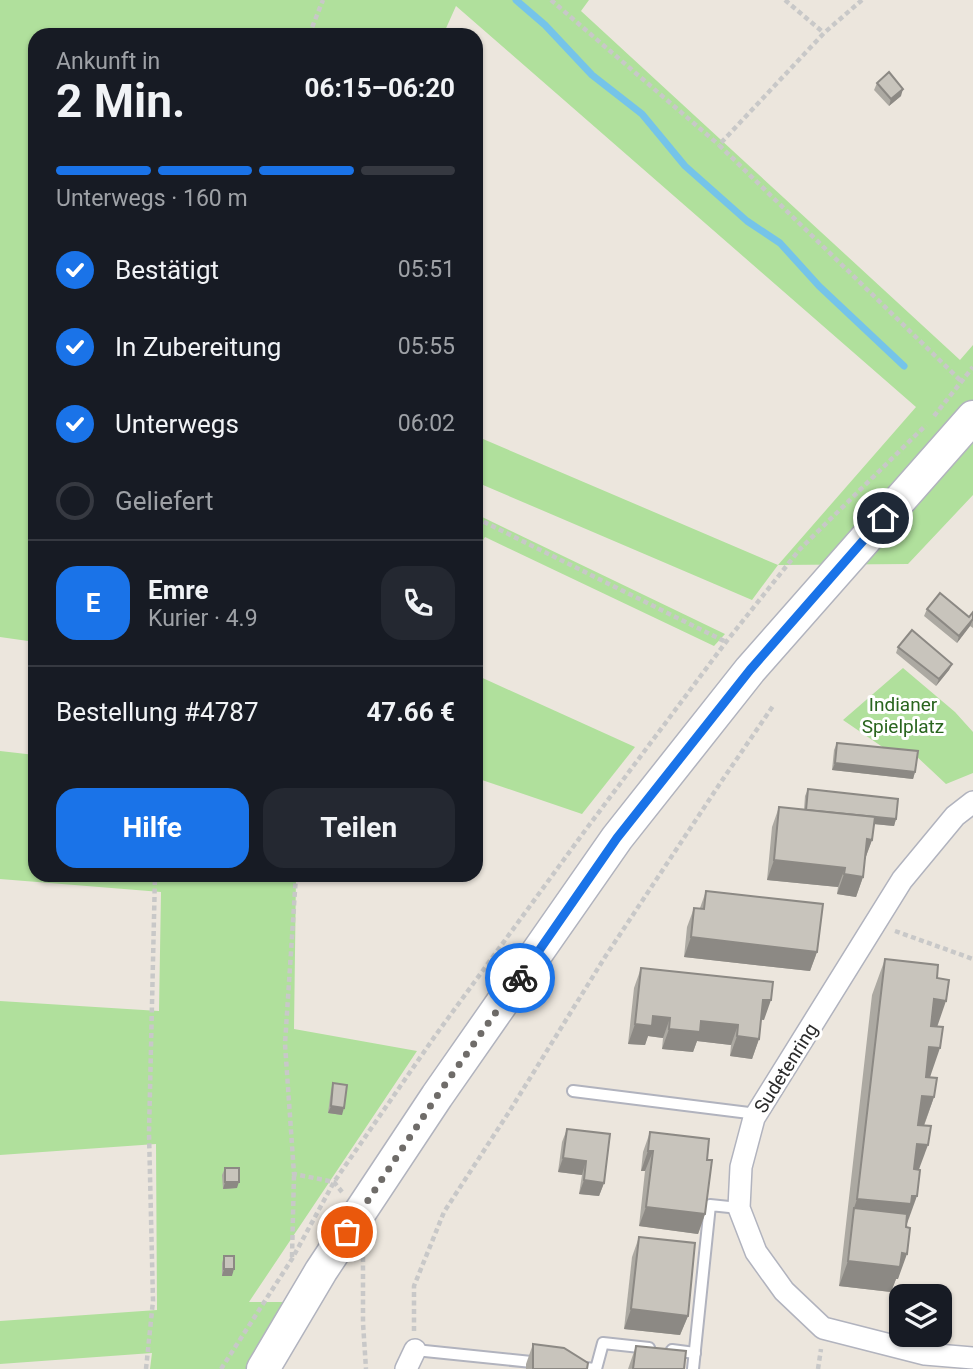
<!DOCTYPE html>
<html lang="de">
<meta charset="utf-8">
<style>
:root{--surface:#171b24;--page:#242831;--text:#f1f3f6;--muted:#9ea1a6;--line:#363941;--accent:#1a73e8}
body{margin:0;font-family:Roboto,sans-serif;background:var(--page);color:var(--text);height:100vh;display:flex;flex-direction:column;font-size:26px;white-space:nowrap}
*{box-sizing:border-box;margin:0}
p{font-size:23px;color:var(--muted)}
.icon{flex:none;width:38px;height:38px;fill:none;stroke:currentColor;stroke-width:2;stroke-linecap:round;stroke-linejoin:round}
.map{position:relative;flex:1;overflow:hidden}
.side{position:absolute;left:28px;top:28px;width:455px;height:854px;display:flex;flex-direction:column;background:var(--surface);border-radius:21px;box-shadow:0 2px 5px #0004}
.side>*{flex:none}
.controls{position:absolute;left:889px;top:1284px;display:grid;gap:14px}
.controls a{display:grid;place-items:center;width:63px;height:63px;border-radius:14px;background:var(--surface);box-shadow:0 2px 5px #0004;font-size:35px}
.pin{position:absolute;display:grid;place-items:center;width:60px;height:60px;color:#fff;margin:-30px;border:4px solid #fff;border-radius:50%;box-shadow:0 2px 7px #0007}
.courier{position:absolute;display:grid;place-items:center;width:70px;height:70px;margin:-35px;border:5px solid #1a73e8;border-radius:50%;background:#fff;color:#222;box-shadow:0 2px 9px #0007}
.overview em{font-style:normal;font-weight:700}
.overview div{display:flex;flex-direction:column-reverse}
.overview{display:flex;align-items:center;justify-content:space-between;height:119px;padding:0 28px}
h1{font-size:46px;font-weight:700;line-height:52px}
.bar{display:grid;grid-template-columns:repeat(4,1fr);gap:10px 7px;align-content:center;height:84px;padding:0 28px}
.bar i{height:9px;border-radius:5px;background:var(--line)}
.bar .current{background:var(--accent)}
.bar p{grid-column:span 4}
.line{display:flex;align-items:center;gap:18px;padding:0 28px;border-top:2px solid var(--line)}
.line div{flex:1}
.round{display:grid;place-items:center;flex:none;width:74px;height:74px;border-radius:21px;background:var(--page)}
ol{padding:0 28px;list-style:none}
li{display:flex;align-items:center;gap:21px;height:77px}
li p{margin-inline-start:auto}
li .icon{padding:7px;border-radius:50%;background:var(--accent);color:#fff;stroke-width:4}
li:last-child{color:var(--muted)}
li i{width:38px;height:38px;border:4px solid var(--line);border-radius:50%}
.cta{display:flex;gap:14px;margin-top:auto;padding:14px 28px}
.cta a{flex:1;height:80px;border-radius:21px;background:var(--accent);color:#fff;font-size:28px;font-weight:700;line-height:80px;text-align:center}
.cta a+a{background:var(--page);color:var(--text)}
.map>svg:first-child{display:block}
.green{fill:#b0e09c}
.lines{fill:none;stroke-linecap:round;stroke-linejoin:round}
.stream{stroke:#75c4e9;stroke-width:7}
.lane-casing{stroke:#b1b3be;stroke-width:14}
.street-casing{stroke:#b1b3be;stroke-width:24}
.secondary-casing{stroke:#b1b3be;stroke-width:35}
.path{stroke:#c8c8c8;stroke-width:4.5;stroke-dasharray:5 3.5;stroke-linecap:butt}
.lane{stroke:#fff;stroke-width:10}
.street{stroke:#fff;stroke-width:21}
.secondary{stroke:#fff;stroke-width:32}
.wall{fill:#aca9a2}
.shaded-wall{fill:#8c8984}
.building{fill:#c8c4bc;stroke:#8c8984;stroke-width:2}
.done{stroke:#6f6c69;stroke-width:7;stroke-dasharray:0 12.6}
.route{stroke:#1a73e8;stroke-width:9}
.labels{text-anchor:middle;dominant-baseline:central;stroke-width:6;stroke-linejoin:round;paint-order:stroke}
.park-label{font-size:19px;fill:#29651e;stroke:#fff}
.street-label{font-size:19px;fill:#2b2b2b;stroke:#fff}
</style>
<div class="map">
<svg width="973" height="1369" viewBox="0 0 973 1369">
<rect width="100%" height="100%" fill="#ece6dd"/>
<g class="green">
<path d="M0,0H589L581,11L960,360L973,345V495L908,564L778,565L752,600L476,482V436L778,565L916,407L456,6L443,35H35V642L0,637Z"/>
<path d="M476,514L725,634L714,646L485,537L476,551Z"/>
<path d="M903,668L955,712L973,732V773L946,784L914,754L884,748L843,720Z"/>
<path d="M476,675L635,747L582,814L476,778Z"/>
<path d="M0,751L35,755V875H296L294,1029L417,1051L249,1302H288L252,1369H150L152,1353L0,1364V1321L157,1310L156,1144L0,1155V1001L159,1011L161,892L0,879Z"/>
</g>
<g class="lines">
<path class="stream" d="M516,0L545,25L592,75L642,114L685,166L747,221L780,243L819,286L904,366"/>
<g class="lane-casing">
<g id="lane">
<path d="M573,1091L757,1114"/>
<path d="M415,1350L541,1363"/>
<path d="M672,1350L695,1353"/>
<path d="M574,1367L596,1369L603,1343L649,1348"/>
<path d="M693,1369L710,1205L739,1208"/>
</g>
</g>
<g class="street-casing">
<g id="street">
<path d="M973,802L955,816L902,880L754,1118L741,1167L739,1208L756,1252L784,1291L823,1328L925,1354L973,1358"/>
<path d="M406,1369L415,1350"/>
</g>
</g>
<g class="secondary-casing">
<path id="secondary" d="M263,1369L321,1271L437,1096L617,838L750,670L973,417"/>
</g>
<g class="path">
<path d="M551,0L719,145"/>
<path d="M785,0L824,33"/>
<path d="M862,0L824,33L719,145L962,382"/>
<path d="M309,35L323,0"/>
<path d="M934,416L973,367"/>
<path d="M476,518L726,642"/>
<path d="M296,875L285,1044L294,1174L334,1182L342,1192"/>
<path d="M895,931L973,959"/>
<path d="M292,1257L294,1174"/>
<path d="M363,1257V1323L366,1369"/>
<path d="M414,1331V1286L444,1212L509,1112L605,957L721,782L773,706"/>
<path d="M146,1369L153,1301L149,1133L155,875"/>
<path d="M221,1369L292,1259L334,1182L435,1036L584,832L726,642L800,549L926,425"/>
<path d="M818,1369L821,1349"/>
</g>
<use href="#lane" class="lane"/>
<use href="#street" class="street"/>
<use href="#secondary" class="secondary"/>
</g>
<g class="wall">
<path d="M877,83L901,96L889,106L874,90Z"/>
<path d="M927,609L969,617L973,612V628L970,626L957,643L924,616Z"/>
<path d="M898,647L952,664L949,670L936,686L896,653Z"/>
<path d="M837,743L915,772L913,779L832,770L834,750Z"/>
<path d="M808,789L896,819L894,826L874,824L872,840L865,859L863,877L856,897L837,894L838,887L767,880L772,827L779,807L804,810L805,796Z"/>
<path d="M706,891L817,952L810,971L684,957L687,927L694,908H700Z"/>
<path d="M885,959L937,978V1027L930,1077L934,1097L924,1126L919,1170L906,1227L898,1279H896L891,1292L839,1286L872,995Z"/>
<path d="M641,968L764,1020H761L759,1039L752,1059L730,1056L731,1045L697,1041L693,1052L662,1049L663,1038L648,1036L645,1045L628,1044L634,988Z"/>
<path d="M333,1083L342,1115L328,1113L331,1090Z"/>
<path d="M567,1129L604,1183L599,1196L579,1194L582,1175L558,1172L562,1142Z"/>
<path d="M650,1132L707,1160L705,1214L698,1234L639,1226L645,1171H641L643,1152Z"/>
<path d="M225,1168L237,1188L223,1189L222,1175Z"/>
<path d="M639,1237L688,1316L680,1335L624,1329L632,1257Z"/>
<path d="M224,1256L232,1276H222V1263Z"/>
<path d="M533,1344L587,1369H526V1364Z"/>
<path d="M636,1346L684,1369H628Z"/>
</g>
<g class="shaded-wall">
<path d="M903,89L901,96L889,106L891,99Z"/>
<path d="M973,619L970,626L957,643L959,636Z"/>
<path d="M952,664L949,670L936,686L939,679Z"/>
<path d="M835,763L915,772L913,779L832,770Z"/>
<path d="M806,810L896,819L894,826L803,817Z"/>
<path d="M867,839L872,840L865,859Z"/>
<path d="M774,860L845,868L838,887L767,880Z"/>
<path d="M844,874L863,877L856,897L837,894Z"/>
<path d="M691,937L817,952L810,971L684,957Z"/>
<path d="M934,999L946,1001L934,1036L921,1034Z"/>
<path d="M763,1000H771L764,1020L756,1019Z"/>
<path d="M653,1016L670,1018L663,1038L648,1036L645,1045L628,1044L635,1024Z"/>
<path d="M701,1021L738,1025L731,1045L697,1041L693,1052L662,1049L669,1029Z"/>
<path d="M737,1036L759,1039L752,1059L730,1056Z"/>
<path d="M929,1047L940,1048L928,1083L917,1082Z"/>
<path d="M922,1096L934,1097L921,1133L909,1131Z"/>
<path d="M331,1106L344,1108L342,1115L328,1113Z"/>
<path d="M917,1144L928,1145L915,1180L904,1179Z"/>
<path d="M648,1151H653L645,1171H641Z"/>
<path d="M563,1158L586,1161L582,1175L558,1172Z"/>
<path d="M584,1180L604,1183L599,1196L579,1194Z"/>
<path d="M225,1182H239L237,1188L223,1189Z"/>
<path d="M912,1196H917L904,1232L854,1208L857,1199Z"/>
<path d="M646,1207L705,1214L698,1234L639,1226Z"/>
<path d="M902,1253L907,1254L898,1279H896L891,1292L839,1286L848,1261Z"/>
<path d="M224,1269H234L232,1276H222Z"/>
<path d="M631,1309L688,1316L680,1335L624,1329Z"/>
</g>
<g class="building">
<path d="M889,72L903,89L891,99L877,83Z"/>
<path d="M940,593L969,617L973,612V619L959,636L927,609Z"/>
<path d="M912,630L952,664L939,679L898,647Z"/>
<path d="M837,743L918,751L915,772L835,763Z"/>
<path d="M808,789L898,799L896,819L806,810Z"/>
<path d="M779,807L875,817L872,840L867,839L863,877L844,874L845,868L774,860Z"/>
<path d="M706,891L823,904L817,952L691,937L694,908L704,909Z"/>
<path d="M885,959L938,965L937,978L949,980L946,1001L934,999L931,1026L943,1027L940,1048L929,1047L926,1077L937,1078L934,1097L922,1096L918,1125L931,1126L928,1145L917,1144L914,1169L920,1170L917,1196H912L911,1204L857,1199Z"/>
<path d="M641,968L773,982L771,1000H763L759,1039L737,1036L738,1025L701,1021L700,1032L669,1029L670,1018L653,1016L652,1026L635,1024Z"/>
<path d="M333,1083L347,1085L344,1108L331,1106Z"/>
<path d="M567,1129L610,1134L604,1183L584,1180L586,1161L563,1158Z"/>
<path d="M650,1132L709,1139L707,1160H712L705,1214L646,1207L653,1151H648Z"/>
<rect x="225" y="1168" width="14" height="14"/>
<path d="M854,1208L907,1214L906,1227L910,1228L907,1254L902,1253L900,1267L848,1261Z"/>
<path d="M639,1237L695,1243L688,1316L631,1309Z"/>
<rect x="224" y="1256" width="10" height="13"/>
<path d="M533,1344L564,1348L588,1363L587,1369H533Z"/>
<path d="M636,1346L686,1351L684,1369H633Z"/>
</g>
<g class="lines">
<path class="done" d="M347,1232L437,1096L520,978"/>
<path class="route" d="M520,978L617,838L750,670L883,518"/>
</g>
<g class="labels">
<g class="park-label">
<text x="903" y="704">Indianer<tspan x="903" dy="22">Spielplatz</tspan></text>
</g>
<g class="street-label">
<text transform="translate(786 1068) rotate(-58)">Sudetenring</text>
</g>
</g>
</svg>
<div class="controls">
<a><svg class="icon" aria-label="layers" viewBox="0 0 24 24"><path d="M12 4l9 5-9 5-9-5zM3 14l9 5 9-5"/></svg></a>
</div>
<div class="pin" style="left:347px;top:1232px;background:#ea580c"><svg class="icon" aria-label="bag" viewBox="0 0 24 24"><path d="M5 8h14l-1 12H6zM9 8a3 3 0 0 1 6 0"/></svg></div>
<div class="pin" style="left:883px;top:518px;background:#1f2937"><svg class="icon" aria-label="home" viewBox="0 0 24 24"><path d="M3 11l9-7 9 7M6 9v11h12V9"/></svg></div>
<div class="courier" style="left:520px;top:978px"><svg class="icon" aria-label="bike" viewBox="0 0 24 24"><circle cx="6" cy="16" r="4"/><circle cx="18" cy="16" r="4"/><path d="M6 16l4-8h5l3 8M10 8l3 8H6M13 5h3"/></svg></div>
<section class="side">
<div class="overview"><div><h1>2 Min.</h1><p>Ankunft in</p></div><em>06:15–06:20</em></div>
<div class="bar"><i class="current"></i><i class="current"></i><i class="current"></i><i></i><p>Unterwegs · 160 m</p></div>
<ol>
<li><svg class="icon" aria-label="check" viewBox="0 0 24 24"><path d="M5 12l5 5 9-10"/></svg>Bestätigt<p>05:51</p></li>
<li><svg class="icon" aria-label="check" viewBox="0 0 24 24"><path d="M5 12l5 5 9-10"/></svg>In Zubereitung<p>05:55</p></li>
<li><svg class="icon" aria-label="check" viewBox="0 0 24 24"><path d="M5 12l5 5 9-10"/></svg>Unterwegs<p>06:02</p></li>
<li><i></i>Geliefert</li>
</ol>
<div class="line" style="height:126px"><b class="round" style="background:var(--accent);color:#fff">E</b><div><b>Emre</b><p>Kurier · 4.9</p></div><a class="round"><svg class="icon" aria-label="phone" viewBox="0 0 24 24"><path d="M5 4h4l2 5-3 2q2 4 5 5l2-3 5 2v4C11 20 4 13 5 4z"/></svg></a></div>
<div class="line" style="height:91px"><div>Bestellung #4787</div><b>47.66 €</b></div>
<div class="cta"><a>Hilfe</a><a>Teilen</a></div>
</section>
</div>
